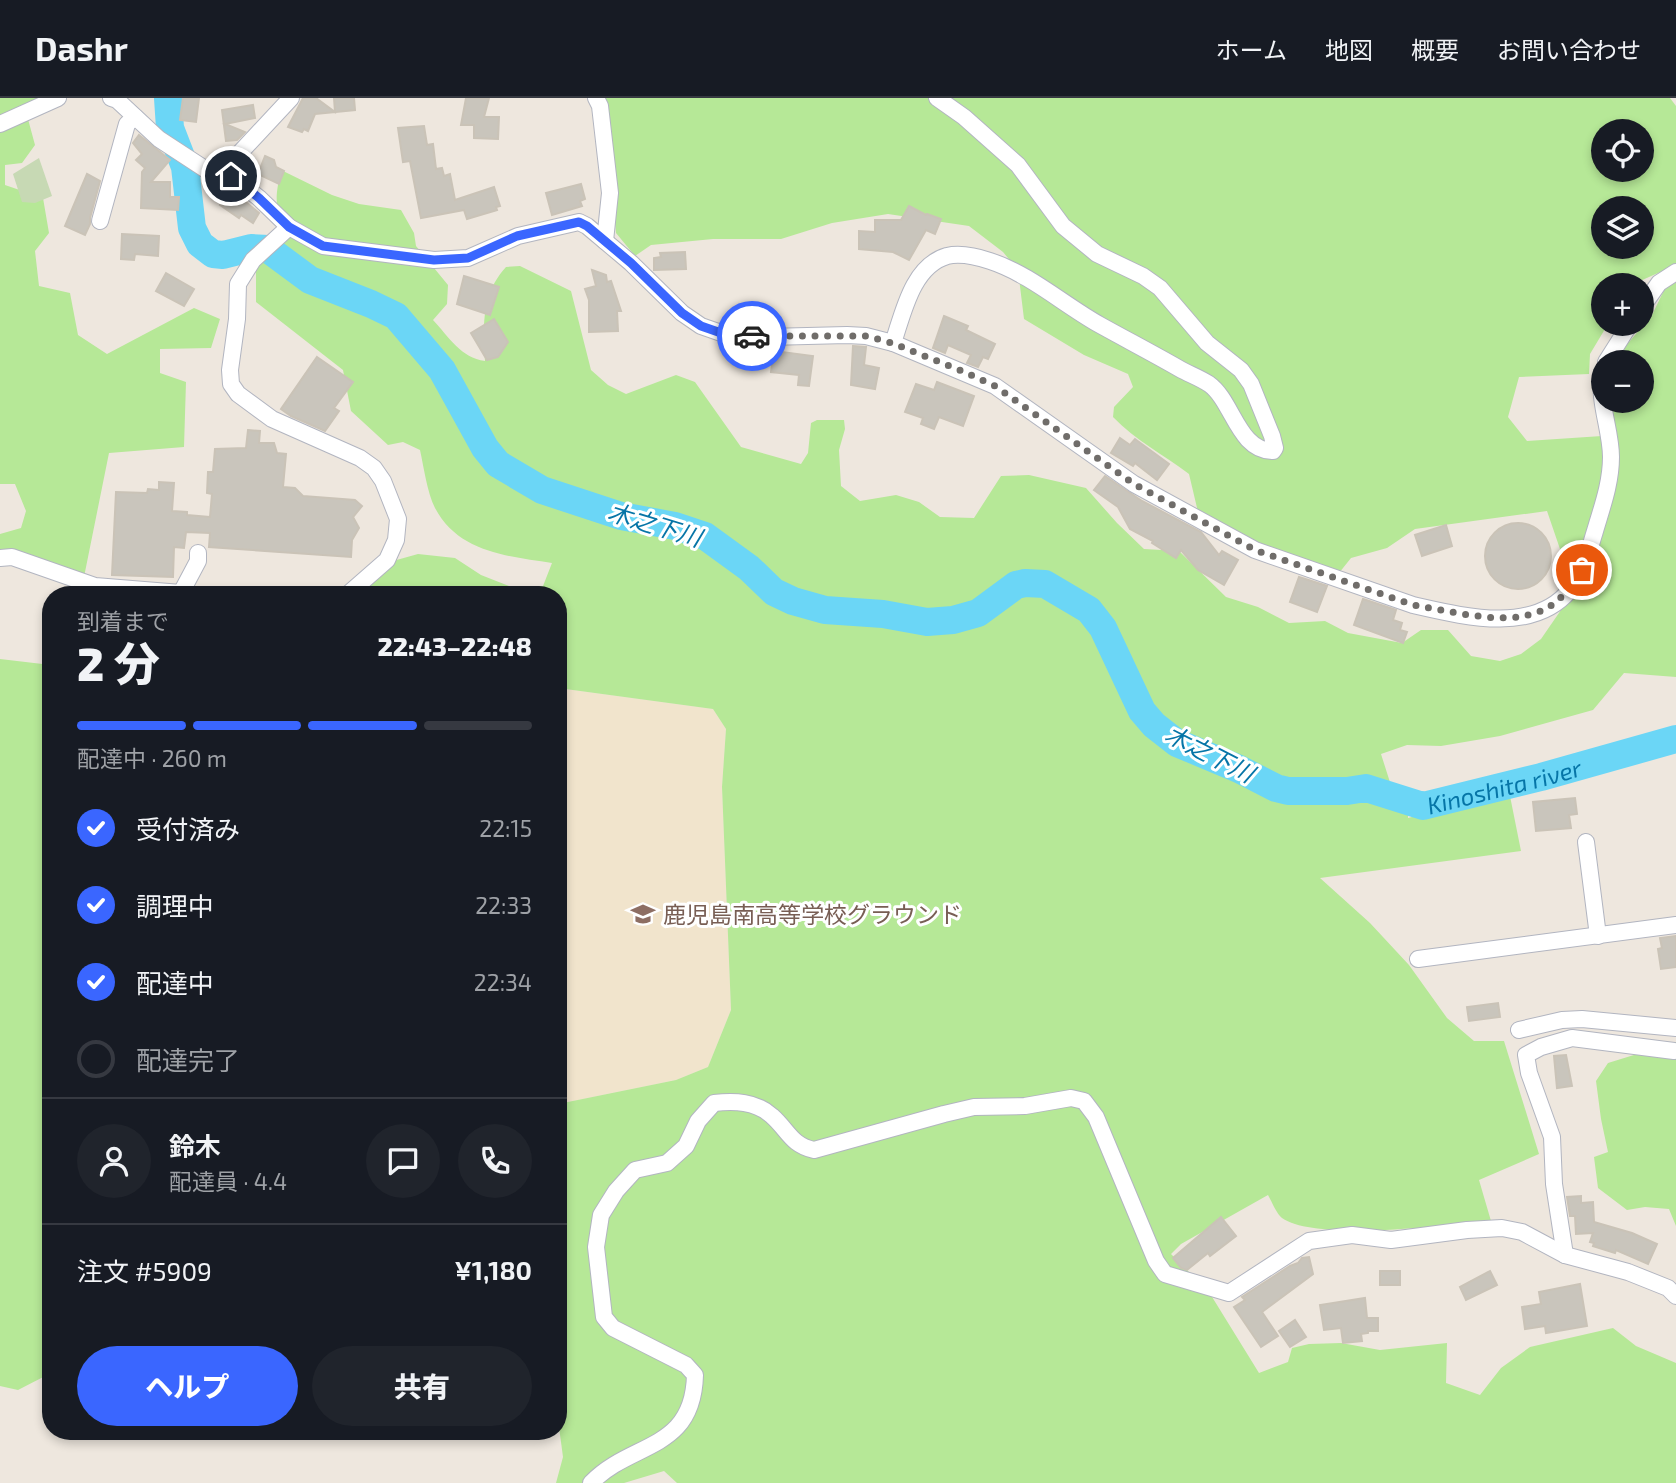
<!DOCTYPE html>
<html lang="ja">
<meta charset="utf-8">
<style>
:root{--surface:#171b24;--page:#20242c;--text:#f1f3f6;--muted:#9ea1a6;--line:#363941;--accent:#3a66ff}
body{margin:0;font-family:"Exo 2","Noto Sans JP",sans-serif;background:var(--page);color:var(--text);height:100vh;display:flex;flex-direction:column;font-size:26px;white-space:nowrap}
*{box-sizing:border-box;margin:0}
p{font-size:23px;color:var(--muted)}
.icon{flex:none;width:38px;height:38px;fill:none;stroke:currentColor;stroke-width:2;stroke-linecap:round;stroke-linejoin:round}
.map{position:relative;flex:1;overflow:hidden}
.side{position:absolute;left:42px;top:488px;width:525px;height:854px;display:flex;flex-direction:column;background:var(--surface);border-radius:28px;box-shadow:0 4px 10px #0003}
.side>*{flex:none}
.tools{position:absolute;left:1591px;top:21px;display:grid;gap:14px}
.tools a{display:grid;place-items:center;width:63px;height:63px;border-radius:50%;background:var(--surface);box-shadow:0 4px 10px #0003;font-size:35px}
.pin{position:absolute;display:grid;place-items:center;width:60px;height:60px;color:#fff;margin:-30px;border:4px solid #fff;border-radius:50%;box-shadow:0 2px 7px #0007}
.courier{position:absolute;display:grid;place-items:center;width:70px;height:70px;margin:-35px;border:5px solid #3a66ff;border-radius:50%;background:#fff;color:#222;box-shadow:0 2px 9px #0007}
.overview em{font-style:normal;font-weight:800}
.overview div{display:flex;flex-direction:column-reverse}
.overview{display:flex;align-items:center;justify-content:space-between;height:119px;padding:0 35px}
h1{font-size:46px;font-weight:800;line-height:52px}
.bar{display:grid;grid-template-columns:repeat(4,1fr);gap:10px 7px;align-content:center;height:84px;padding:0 35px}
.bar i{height:9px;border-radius:5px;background:var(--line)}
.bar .active{background:var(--accent)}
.bar p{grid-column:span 4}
.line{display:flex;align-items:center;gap:18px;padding:0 35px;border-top:2px solid var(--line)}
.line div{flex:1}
.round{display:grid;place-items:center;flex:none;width:74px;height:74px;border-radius:37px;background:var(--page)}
ol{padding:0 35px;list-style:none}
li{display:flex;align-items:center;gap:21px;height:77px}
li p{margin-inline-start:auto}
li .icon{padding:7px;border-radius:50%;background:var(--accent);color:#fff;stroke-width:4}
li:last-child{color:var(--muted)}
li i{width:38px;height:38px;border:4px solid var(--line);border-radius:50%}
.primary-button{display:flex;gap:14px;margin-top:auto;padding:14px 35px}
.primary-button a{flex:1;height:80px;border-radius:42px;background:var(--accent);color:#fff;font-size:28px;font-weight:800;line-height:80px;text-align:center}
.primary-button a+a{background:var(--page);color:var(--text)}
header{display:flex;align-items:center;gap:42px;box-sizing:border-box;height:98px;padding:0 35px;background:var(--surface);border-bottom:2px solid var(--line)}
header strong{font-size:33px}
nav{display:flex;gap:38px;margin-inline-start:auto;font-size:24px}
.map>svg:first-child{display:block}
.education{fill:#f1e4cc}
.green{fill:#b6e897;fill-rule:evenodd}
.cemetery{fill:#c7d9b4}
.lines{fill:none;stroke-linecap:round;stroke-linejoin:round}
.river{stroke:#6bd6f6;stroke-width:28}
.building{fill:#c9c5bc;stroke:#cac3b7;stroke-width:2}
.street-casing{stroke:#b2b5c0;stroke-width:18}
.street{stroke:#fff;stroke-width:16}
.done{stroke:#706d6a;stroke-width:7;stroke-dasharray:0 12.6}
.route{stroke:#3a66ff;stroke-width:9}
.labels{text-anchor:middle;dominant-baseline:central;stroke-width:6;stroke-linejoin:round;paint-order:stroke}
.education-label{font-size:23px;fill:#785e54;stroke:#fff;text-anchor:start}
.water-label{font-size:24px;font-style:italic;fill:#0675a7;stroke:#fff}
</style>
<header>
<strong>Dashr</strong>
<nav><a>ホーム</a><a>地図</a><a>概要</a><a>お問い合わせ</a></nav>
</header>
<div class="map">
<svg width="1676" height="1385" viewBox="0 0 1676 1385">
<rect width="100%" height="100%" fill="#eee7de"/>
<path class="education" d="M558,590L713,611L726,631L722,689L731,912L708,969L676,982L558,1006Z"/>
<g class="green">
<path d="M0,0H42L25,10L35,47L22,65L5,67V87L43,100L49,135L35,153L39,188L70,195L78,237L107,256L194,210L220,221L211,250L160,251V275L186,284L184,349L109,355L84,479L0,461V436L21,430L26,413L15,386H0Z"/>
<path d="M604,0H1670L1676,8V167L1631,187H1603V226H1608L1590,256L1589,276L1519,279L1508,319L1527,343L1602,338C1607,392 1588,436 1563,483L1560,451L1547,413L1415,431L1387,450L1351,460L1339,475L1260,447L1198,414L1189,376C1164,357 1135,342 1113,319L1114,309L1133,289L1128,276L1084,257L1024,221L1018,172L1003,154L969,128L888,116L832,125L781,141H713L651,147L635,158L616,135ZM1603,33H1642V72H1603ZM1603,110H1642V149H1603Z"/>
<path d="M281,72L332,97L359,106L401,112L414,135L416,148L448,187L447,206L433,222C449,239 461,260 485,263C483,229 481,196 506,169L520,168L571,193L591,272L608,287L626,296L676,277L695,284L741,349L801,366L808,355L811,325L817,322H844L845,331L839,352L841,388L860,403L896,397L919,404L940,419L974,420L1001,378L1029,377L1086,390L1117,425L1144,451L1179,453L1226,499L1258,509L1289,525L1325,523L1348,535L1402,545L1421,532H1448L1471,558L1500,563L1521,556L1541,541L1561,512L1581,491L1593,461L1610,303H1642V264H1612L1652,217L1668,184L1676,181V579L1624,575L1593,612L1500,638L1441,648L1407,647L1381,656L1395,700L1408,703V720L1509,693L1521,753L1320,780L1370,825L1409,867L1447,920L1474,943H1504L1539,1056L1479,1082L1491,1123C1446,1127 1317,1144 1282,1120C1276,1115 1272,1104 1268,1097L1181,1146L1171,1156L1209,1194L1259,1275L1288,1264L1292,1250L1309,1246L1341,1245L1380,1252L1447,1245L1446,1285L1480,1297L1501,1270L1530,1249L1613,1230L1636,1248L1676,1265V1385H677L664,1373L624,1385H556L563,1359L559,1329L566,1227L558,1217V1006L676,982L708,969L731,912L722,689L726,631L713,611L558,590V497H354L393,463L418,456L455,460L481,477L509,488H543L552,465C508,458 459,455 435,410C427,394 424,370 420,352L403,344L388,347L351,313L343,272L256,204V160L286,133C274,107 275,100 281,72Z"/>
<path d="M0,561L51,567V1275L18,1292L0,1288Z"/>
<path d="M1676,944V1128L1669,1111L1645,1109L1627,1112L1598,1090L1594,1059L1608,1054L1601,1021L1596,983L1608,965Z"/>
</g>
<path class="cemetery" d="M39,60L52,98L35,105L22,104L13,76Z"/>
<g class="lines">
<path class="river" id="s1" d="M168,0L170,30L185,69L192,130L200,146L213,156L223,157L251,150L268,151L310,182L371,206L396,218L442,272L485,350L498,366L542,392L621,418L675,428L705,438L749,470L774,494L793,503L825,512L883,516L927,524L953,522L978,515L1016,487L1025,485L1045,486L1089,512L1103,530L1142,613L1154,627L1177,645L1239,671L1276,690L1288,693H1347L1366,690L1423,708L1541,679L1676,641"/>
</g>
<g class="building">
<path d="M183,0H199L196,24L180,22Z"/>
<path d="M303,0H316L335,14L334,0H354L355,12L315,16L308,33L304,31L302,34L288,29Z"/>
<path d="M466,0H489L484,19H499L498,41L474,40V27H461Z"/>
<path d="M253,7L255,20L225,26L245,34L237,42L226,43L222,12Z"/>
<path d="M424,28L427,47L433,46L436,71L442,70L444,78L450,76L455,102L494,89L500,108L496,109L497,112L467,121L464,112L421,120L410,63L403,64L398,30Z"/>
<path d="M139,37L170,62L151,84H170V99H179L178,112L141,110L142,74L145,70L136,62L142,56L133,45Z"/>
<path d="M265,58L274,62L276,69L284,73L279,86L258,76Z"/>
<path d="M87,76L100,83L90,120V126L85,137L65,128Z"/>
<path d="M581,86L585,101L580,103L582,108L552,117L546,95Z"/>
<path d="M230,91L259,115L253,125L241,117L239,120L220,107Z"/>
<path d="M909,108L926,117L927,116L941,121L935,136L926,132L909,162L893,154L859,151V133L875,134V122H901Z"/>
<path d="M122,136L159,138L158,158L135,156L134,162L121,161Z"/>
<path d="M685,154L686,171L654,172V160L661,159L660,155Z"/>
<path d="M592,172L606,177L607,184L611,183L621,213H617L618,233L589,234V202L585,191L596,188Z"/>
<path d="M166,175L194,191L184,208L156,193Z"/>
<path d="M464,178L499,189L490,217L457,206Z"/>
<path d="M944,218L968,228L966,232L995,246L988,261L983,259L978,269L967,265L971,257L948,247L945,255L933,250Z"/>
<path d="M494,221L508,244L498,259L487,262L471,235Z"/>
<path d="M853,248L866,249L864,267L879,270L875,291L851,287Z"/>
<path d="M774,253L813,258L809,288L798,287L799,277L771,274Z"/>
<path d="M317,259L353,284L334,310L339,313L325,333L291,318L281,311Z"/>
<path d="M937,284L974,298L963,328L939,319L934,331L921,326L923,320L905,314L916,286L934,292Z"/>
<path d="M248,332L260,333L259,345H274L277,355L286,356L283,389L295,390L303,398L355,402L362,408L353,419L359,430L352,442L351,459L209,449L210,435L186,434L184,450L174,449L173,479L112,477L116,394L147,395L148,391L159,392V384L174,385L172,413L187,414V417L210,419L212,396L207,395L208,374H213L215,351L246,350Z"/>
<path d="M1120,340L1130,347L1135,341L1169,366L1157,382L1135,365L1133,368L1111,355Z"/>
<path d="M1105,378L1142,403L1201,434L1219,457L1222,453L1238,462L1224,487L1198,472L1181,452L1176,460L1152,445L1153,443L1130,431L1118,409L1094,392Z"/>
<circle cx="1518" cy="458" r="33"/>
<path d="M1446,427L1452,448L1422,458L1415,437Z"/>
<path d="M1299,479L1327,488L1317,514L1290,504Z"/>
<path d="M1363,501L1396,512L1393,522L1402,525L1400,532L1407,534L1403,545L1354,527Z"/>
<path d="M1575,700L1577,716L1569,717L1571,730L1536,733L1533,704Z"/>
<path d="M1676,838V869L1661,871L1658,851L1662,850L1660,840Z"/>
<path d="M1498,905L1500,919L1469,923L1467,909Z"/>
<path d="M1566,957L1572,988L1557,990L1554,958Z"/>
<path d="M1581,1098V1105L1593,1104L1594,1124L1632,1135L1657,1146L1648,1166L1616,1152L1615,1155L1593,1148L1594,1145L1590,1144L1593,1135L1576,1136L1575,1118H1570L1567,1099Z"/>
<path d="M1221,1119L1236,1138L1210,1158L1208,1155L1187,1172L1181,1170L1173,1160Z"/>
<path d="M1309,1159L1313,1176L1262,1214L1278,1238L1261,1249L1234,1209L1245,1202L1242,1199L1245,1197L1290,1168L1298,1165L1302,1160Z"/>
<rect x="1380" y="1173" width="20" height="14"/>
<path d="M1490,1173L1497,1187L1466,1202L1460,1189Z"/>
<path d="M1580,1186L1587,1228L1546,1235L1545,1228L1525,1231L1522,1209L1541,1206L1539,1194Z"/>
<path d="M1365,1200L1367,1220H1378V1233H1368V1235L1361,1236L1362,1243L1343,1245L1341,1230L1324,1232L1320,1207Z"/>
<path d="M1295,1222L1306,1239L1290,1249L1279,1233Z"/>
</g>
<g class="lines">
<g class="street-casing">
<g id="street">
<path d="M111,0L117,2L159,41L208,73H223L231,78L259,100L289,129L323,148L434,162L468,160L518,138L579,124L587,128L631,165L682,215L701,228L724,236L768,239L847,237L866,238L893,245L995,288L1134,386L1255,452L1413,507C1462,518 1533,537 1570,492C1584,476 1589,452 1595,433C1602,409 1611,385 1611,359C1611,331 1597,302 1603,274"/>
<path d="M596,0L600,8L610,95L605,143"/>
<path d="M0,26L58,0"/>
<path d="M223,73L291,0"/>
<path d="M100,123L127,26L135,19"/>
<path d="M289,129L253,162L238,186L237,221L230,272L231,286L238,296L272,321L360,360L374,370L383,383L398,421L396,442L387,462L347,497"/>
<path d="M1642,209L1659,185L1676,174"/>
<path d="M893,245C903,216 912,168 947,158C960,155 978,159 990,163C1030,176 1064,207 1100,227C1127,242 1154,256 1180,271C1189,276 1200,280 1209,286C1233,303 1238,353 1273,353L1275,350L1272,338L1251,286L1241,272L1207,245L1160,190L1143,178L1097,156L1063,128L1018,67L964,19L937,0"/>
<path d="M1606,264L1630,226"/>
<path d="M0,460L12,459L95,488L181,495L198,463V455"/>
<path d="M1586,744L1598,838"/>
<path d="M1418,861L1676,827"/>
<path d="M1519,932L1562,922L1582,921L1676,930"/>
<path d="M1565,1157L1554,1086L1552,1039L1529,975L1526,957L1541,949L1572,940L1674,953"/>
<path d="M591,1385C631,1343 693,1354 695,1277L686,1267L613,1230L604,1219L596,1149L601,1117L616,1093L635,1072L667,1065L686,1048L698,1023L714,1005C734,1003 756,1003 772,1018C788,1032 791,1047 814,1052L944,1016L974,1009L1025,1008L1071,1000L1084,1003L1096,1019L1156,1163L1165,1176L1229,1195L1309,1143L1352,1137L1391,1142L1467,1132L1502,1130L1522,1134L1565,1157L1628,1174L1668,1190L1676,1198"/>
</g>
</g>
<use href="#street" class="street"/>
</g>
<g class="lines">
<path class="done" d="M752,238H866L892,245L962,273L995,288L1134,386L1255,452L1413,507L1468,517L1496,520L1522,519L1547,511L1570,492L1582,472"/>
<path class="route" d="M231,78L259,100L289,129L323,148L434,162L468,160L517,138L579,124L587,128L631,165L682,215L701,228L724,236L752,238"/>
</g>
<defs>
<g id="school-bare" transform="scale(1.89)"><path d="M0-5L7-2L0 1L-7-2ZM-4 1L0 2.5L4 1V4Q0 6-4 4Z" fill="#8d6e63" stroke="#fff" stroke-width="2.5" paint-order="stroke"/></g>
</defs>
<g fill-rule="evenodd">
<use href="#school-bare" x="643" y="816"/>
</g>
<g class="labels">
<g class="education-label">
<text x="663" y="816">鹿児島南高等学校グラウンド</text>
</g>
<g class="water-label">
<text transform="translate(655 426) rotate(17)">木之下川</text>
<text transform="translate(1210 655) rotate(27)">木之下川</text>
<text stroke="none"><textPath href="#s1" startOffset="1701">Kinoshita river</textPath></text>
</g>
</g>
</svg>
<div class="tools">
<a><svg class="icon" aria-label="locate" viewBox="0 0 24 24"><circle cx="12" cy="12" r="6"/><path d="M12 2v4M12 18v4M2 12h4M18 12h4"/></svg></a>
<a><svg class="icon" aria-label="layers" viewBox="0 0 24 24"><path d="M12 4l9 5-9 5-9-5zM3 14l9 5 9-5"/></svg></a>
<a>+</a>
<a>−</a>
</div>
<div class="pin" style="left:1582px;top:472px;background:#ea580c"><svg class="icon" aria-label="bag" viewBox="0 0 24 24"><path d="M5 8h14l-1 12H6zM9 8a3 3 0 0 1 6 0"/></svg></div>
<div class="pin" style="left:231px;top:78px;background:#1f2937"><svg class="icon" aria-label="home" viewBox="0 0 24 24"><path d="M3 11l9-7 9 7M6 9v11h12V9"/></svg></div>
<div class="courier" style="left:752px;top:238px"><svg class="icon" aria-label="car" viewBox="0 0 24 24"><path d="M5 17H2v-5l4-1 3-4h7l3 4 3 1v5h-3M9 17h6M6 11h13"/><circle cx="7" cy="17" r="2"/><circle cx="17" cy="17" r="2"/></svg></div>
<section class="side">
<div class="overview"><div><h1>2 分</h1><p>到着まで</p></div><em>22:43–22:48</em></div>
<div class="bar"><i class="active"></i><i class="active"></i><i class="active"></i><i></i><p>配達中 · 260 m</p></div>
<ol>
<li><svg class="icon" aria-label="check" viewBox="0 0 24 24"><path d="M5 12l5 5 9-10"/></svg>受付済み<p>22:15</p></li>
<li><svg class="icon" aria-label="check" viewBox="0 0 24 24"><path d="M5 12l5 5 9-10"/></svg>調理中<p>22:33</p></li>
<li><svg class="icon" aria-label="check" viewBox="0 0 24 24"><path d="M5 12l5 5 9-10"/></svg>配達中<p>22:34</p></li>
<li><i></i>配達完了</li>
</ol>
<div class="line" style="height:126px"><a class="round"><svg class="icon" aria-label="person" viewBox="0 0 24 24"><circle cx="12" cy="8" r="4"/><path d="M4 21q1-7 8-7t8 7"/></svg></a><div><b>鈴木</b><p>配達員 · 4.4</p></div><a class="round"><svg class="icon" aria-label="chat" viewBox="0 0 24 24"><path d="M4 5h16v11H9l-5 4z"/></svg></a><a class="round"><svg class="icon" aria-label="phone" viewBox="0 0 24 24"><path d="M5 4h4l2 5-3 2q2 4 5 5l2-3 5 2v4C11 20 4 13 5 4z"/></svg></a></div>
<div class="line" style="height:91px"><div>注文 #5909</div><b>¥1,180</b></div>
<div class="primary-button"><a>ヘルプ</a><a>共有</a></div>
</section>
</div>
